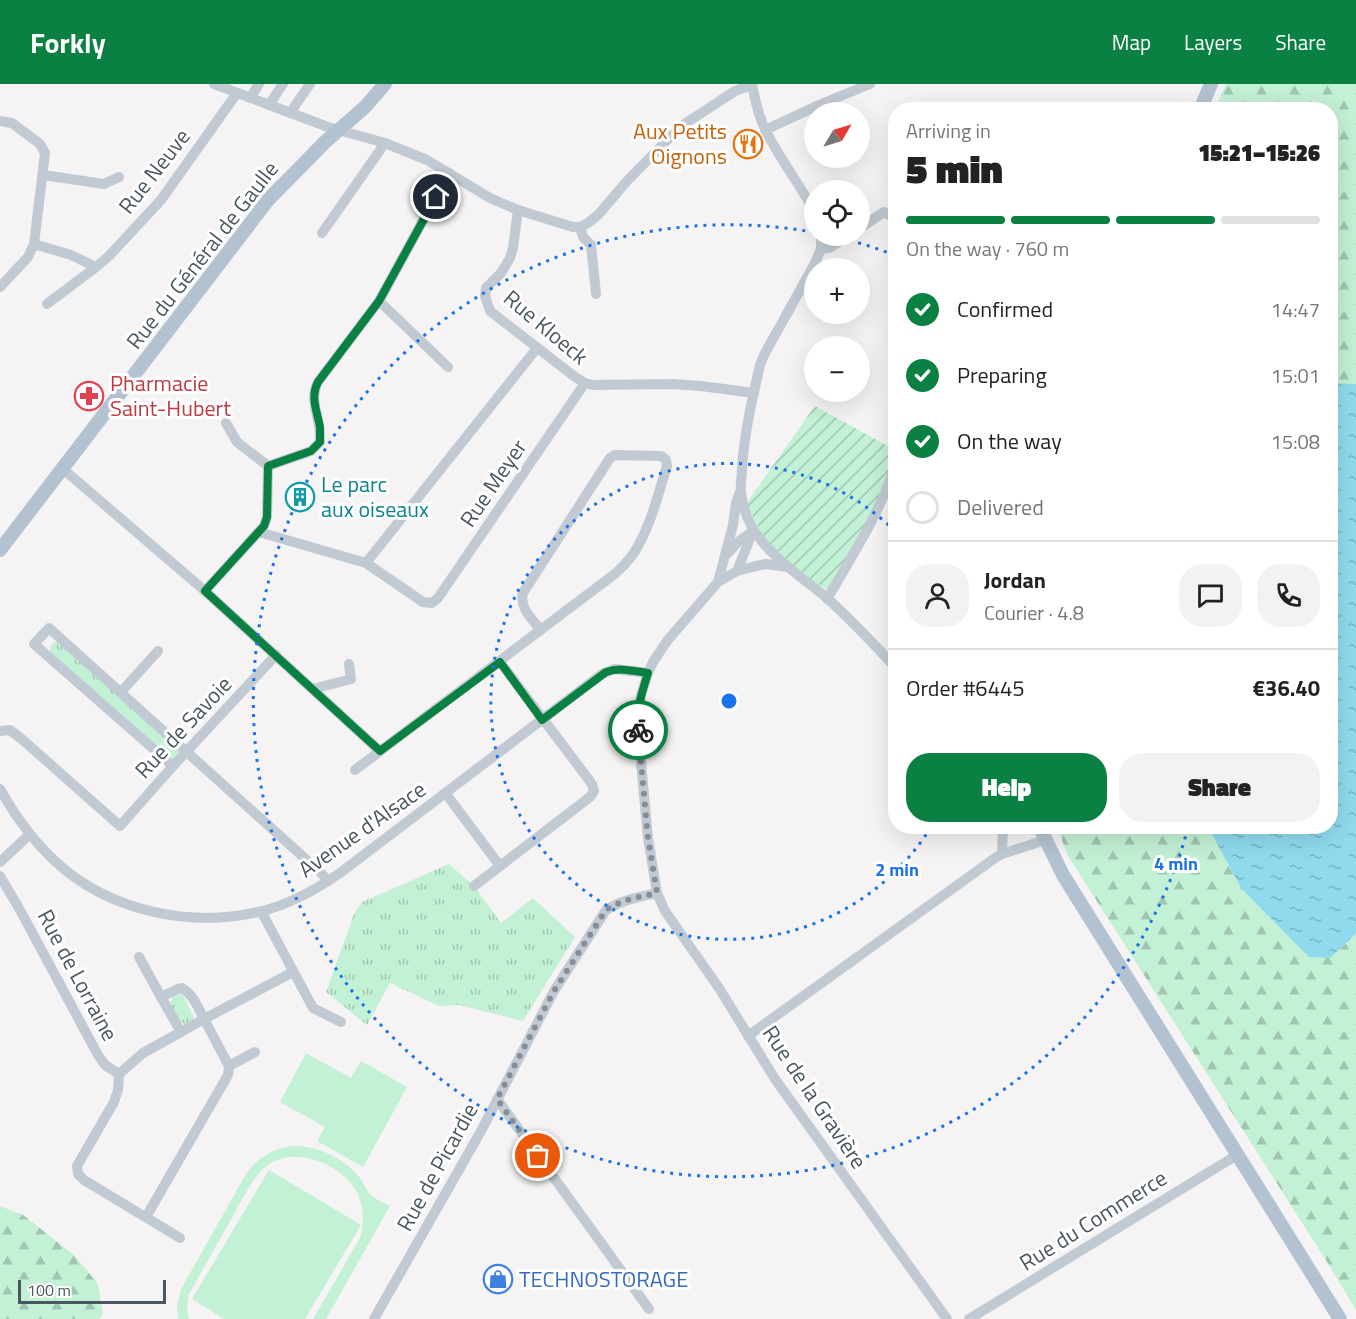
<!DOCTYPE html>
<meta charset="utf-8">
<style>
:root{--surface:#fff;--page:#f2f2f2;--text:#222;--muted:#767676;--line:#e0e0e0;--accent:#0b8043}
body{margin:0;font-family:"Titillium Web",sans-serif;background:var(--page);color:var(--text);height:100vh;display:flex;flex-direction:column;font-size:22px;white-space:nowrap}
*{box-sizing:border-box;margin:0}
p{font-size:20px;color:var(--muted)}
.icon{flex:none;width:33px;height:33px;fill:none;stroke:currentColor;stroke-width:2;stroke-linecap:round;stroke-linejoin:round}
.map{position:relative;flex:1;overflow:hidden}
.sheet{position:absolute;left:888px;top:18px;width:450px;height:732px;display:flex;flex-direction:column;background:var(--surface);border-radius:24px;box-shadow:0 6px 24px #0002}
.sheet>*{flex:none}
.needle{width:39px;rotate:52deg}
.buttons{position:absolute;left:804px;top:18px;display:grid;gap:12px}
.buttons a{display:grid;place-items:center;width:66px;height:66px;border-radius:50%;background:var(--surface);box-shadow:0 6px 24px #0002;font-size:30px}
.scale{position:absolute;left:18px;bottom:15px;width:148px;box-sizing:border-box;padding-left:6px;border:3px solid #4a5661;border-top:0;font-size:16px;line-height:21px;white-space:nowrap;color:#4a5661;-webkit-text-stroke:4px #fff;paint-order:stroke}
.pin{position:absolute;display:grid;place-items:center;width:51px;height:51px;color:#fff;margin:-26px;border:3px solid #fff;border-radius:50%;box-shadow:0 2px 6px #0007}
.courier{position:absolute;display:grid;place-items:center;width:60px;height:60px;margin:-30px;border:4px solid #0b8043;border-radius:50%;background:#fff;color:#222;box-shadow:0 2px 8px #0007}
.summary em{font-style:normal;font-weight:800}
.summary div{display:flex;flex-direction:column-reverse}
.summary{display:flex;align-items:center;justify-content:space-between;height:102px;padding:0 18px}
h1{font-size:39px;font-weight:800;line-height:45px}
.bar{display:grid;grid-template-columns:repeat(4,1fr);gap:9px 6px;align-content:center;height:72px;padding:0 18px}
.bar i{height:8px;border-radius:4px;background:var(--line)}
.bar .on{background:var(--accent)}
.bar p{grid-column:span 4}
.line{display:flex;align-items:center;gap:15px;padding:0 18px;border-top:2px solid var(--line)}
.line div{flex:1}
.round{display:grid;place-items:center;flex:none;width:63px;height:63px;border-radius:24px;background:var(--page)}
ol{padding:0 18px;list-style:none}
li{display:flex;align-items:center;gap:18px;height:66px}
li p{margin-inline-start:auto}
li .icon{padding:6px;border-radius:50%;background:var(--accent);color:#fff;stroke-width:4}
li:last-child{color:var(--muted)}
li i{width:33px;height:33px;border:3px solid var(--line);border-radius:50%}
.primary-button{display:flex;gap:12px;margin-top:auto;padding:12px 18px}
.primary-button a{flex:1;height:69px;border-radius:24px;background:var(--accent);color:#fff;font-size:24px;font-weight:800;line-height:69px;text-align:center}
.primary-button a+a{background:var(--page);color:var(--text)}
header{display:flex;align-items:center;gap:36px;box-sizing:border-box;height:84px;padding:0 30px;background:var(--accent);color:#fff}
header strong{font-size:28px}
nav{display:flex;gap:33px;margin-inline-start:auto;font-size:21px}
.map>svg:first-child{display:block}
.grass{fill:url(#grass-tufts)}
.forest{fill:url(#forest-firs)}
.garden{fill:url(#garden-furrows)}
.pitch{fill:#c3f1d5}
.water{fill:url(#water-ripples)}
.lines{fill:none;stroke-linecap:round;stroke-linejoin:round}
.minor{stroke:#c1cad2;stroke-width:10}
.major{stroke:#b3c2d1;stroke-width:14}
.done{stroke:#868d94;stroke-width:6;stroke-dasharray:0 10.8}
.route{stroke:#0b8043;stroke-width:8}
.ring{fill:none;stroke:#1a73e8;stroke-width:3;stroke-dasharray:3 6}
.labels{text-anchor:middle;dominant-baseline:central;stroke-width:6;stroke-linejoin:round;paint-order:stroke}
.food-label{font-size:22px;fill:#c56008;stroke:#fff;text-anchor:end}
.street-label{font-size:22px;fill:#4a5661;stroke:#fff}
.health-label{font-size:22px;fill:#be3a42;stroke:#fff;text-anchor:start}
.culture-label{font-size:22px;fill:#0d838f;stroke:#fff;text-anchor:start}
.shop-label{font-size:22px;fill:#366cbe;stroke:#fff;text-anchor:start}
.centre{fill:#1a73e8;stroke:#fff;stroke-width:3}
.ring-label{font-size:18px;text-anchor:middle;font-weight:bold;fill:#1a73e8;stroke:#fff;stroke-width:6;stroke-linejoin:round;paint-order:stroke}
</style>
<header>
<strong>Forkly</strong>
<nav><a>Map</a><a>Layers</a><a>Share</a></nav>
</header>
<div class="map">
<svg width="1356" height="1235" viewBox="0 0 1356 1235">
<defs>
<pattern id="grass-tufts" width="24" height="20" patternUnits="userSpaceOnUse" patternTransform="scale(1.5)"><rect width="24" height="20" fill="#c3f1d5"/><path d="M3 7l-1-3M5 7V3M7 7l1-3M15 17l-1-3M17 17v-4M19 17l1-3" fill="none" stroke="#a0c6b0"/></pattern>
<pattern id="forest-firs" width="22" height="20" patternUnits="userSpaceOnUse" patternTransform="scale(1.5)"><rect width="22" height="20" fill="#c3f1d5"/><path d="M5 1l3.5 6h-7zM16 11l3.5 6h-7z" fill="#a0c6b0"/></pattern>
<pattern id="garden-furrows" width="10" height="10" patternUnits="userSpaceOnUse" patternTransform="scale(1.5)"><rect width="10" height="10" fill="#c3f1d5"/><path d="M-1 1l2-2M0 10L10 0M9 11l2-2" fill="none" stroke="#a0c6b0"/></pattern>
<pattern id="water-ripples" width="26" height="14" patternUnits="userSpaceOnUse" patternTransform="scale(1.5)"><rect width="26" height="14" fill="#90daee"/><path d="M2 4q2-2 4 0t4 0M15 11q2-2 4 0t4 0" fill="none" stroke="#78b4c4"/></pattern>
</defs>
<rect width="100%" height="100%" fill="#f5f3f3"/>
<g class="grass">
<path d="M55,558H60L179,667L173,675L50,568L51,561Z"/>
<path d="M449,780L474,802L501,839L533,814L575,853L523,937L459,921L439,922L390,899L367,941L326,908L354,830L362,818Z"/>
<path d="M180,910L183,911L194,933L193,936L186,940L180,938L170,919L173,913Z"/>
</g>
<g class="forest">
<path d="M1226,0H1356V300L1331,299L1330,26L1215,25Z"/>
<path d="M1057,743H1208L1241,804L1330,874L1356,850V1226L1329,1181L1068,772Z"/>
<path d="M0,1122L23,1131L74,1171L98,1200L103,1231L99,1235H0Z"/>
</g>
<path class="garden" d="M815,322L895,366V390L828,507L788,481L762,450L746,420Z"/>
<g class="pitch">
<path d="M306,969L351,994L361,977L407,1003L363,1083L317,1057L325,1043L280,1018Z"/>
<path d="M290,1062C317,1061 343,1073 360,1094C364,1099 366,1106 370,1110C374,1115 385,1119 390,1122L326,1235H313L360,1154C366,1132 363,1111 347,1095C325,1073 284,1062 261,1087C250,1099 242,1116 234,1130C219,1157 204,1183 189,1210L187,1224L189,1235H178L177,1222L181,1205L246,1090C257,1074 271,1066 290,1062Z"/>
<path d="M269,1086L361,1141L305,1235H224L192,1215Z"/>
</g>
<path class="water" d="M1331,299L1356,300V850L1330,874L1309,873L1241,804L1208,743L1330,742Z"/>
<g class="lines">
<g class="minor">
<path d="M214,0L328,43L385,59L427,76L490,114L518,126L573,143H580L588,139L598,131L628,96L680,43L735,7L752,1"/>
<path d="M752,0C755,16 758,31 765,45C779,74 799,99 814,127"/>
<path d="M250,14L259,0"/>
<path d="M269,21L283,0"/>
<path d="M290,29L310,0"/>
<path d="M0,37L12,39L40,60L45,69L34,160L28,173L0,203"/>
<path d="M765,46L819,21L870,0"/>
<path d="M43,91L104,100L119,93"/>
<path d="M518,126L513,164L510,174L501,189L486,204L485,212L490,227L575,293L585,299L593,301L672,300L701,302L754,309"/>
<path d="M580,143L583,153L591,161L596,210"/>
<path d="M860,144L884,128L896,135"/>
<path d="M322,149L385,59"/>
<path d="M821,152V165L814,181L764,271L760,281C752,316 744,350 742,385C742,393 740,401 741,408C745,459 793,485 828,515C852,537 874,560 896,584"/>
<path d="M34,160L71,171L96,183L109,172L161,116L237,9"/>
<path d="M821,165L831,163L848,152"/>
<path d="M379,217L448,283"/>
<path d="M47,220L96,183"/>
<path d="M226,339L237,358L268,382"/>
<path d="M63,385L205,507L380,667"/>
<path d="M259,448L366,479L423,518L432,519L438,514L585,299"/>
<path d="M727,470L738,458L753,447L737,487"/>
<path d="M366,479L537,264"/>
<path d="M718,498L733,441L736,419L740,408"/>
<path d="M205,507L264,442L267,433L268,382L311,367L320,358C320,353 320,348 319,343C317,327 310,313 318,298L379,217L449,89"/>
<path d="M827,515C851,474 876,435 892,391"/>
<path d="M313,605L351,595L349,580"/>
<path d="M121,608L158,567"/>
<path d="M0,647L10,646L24,657L120,742L173,682L276,571"/>
<path d="M173,682L34,560L49,544L320,788L328,797"/>
<path d="M355,686L616,489C623,482 630,476 635,467C651,442 658,410 667,382L666,376L661,372L615,371L610,374L523,509C519,524 532,535 541,546"/>
<path d="M0,705C15,732 33,757 56,778C109,827 192,845 262,827C290,820 317,805 340,789L602,590L615,585L648,589"/>
<path d="M446,710L500,782"/>
<path d="M1002,770L1003,742"/>
<path d="M0,778L29,751"/>
<path d="M0,792L20,826L98,971L105,981L119,990L118,1006L114,1018L77,1082L78,1090L84,1096L180,1154"/>
<path d="M474,802L590,713L594,707L592,700L500,578"/>
<path d="M657,809L648,754L637,635L641,611L648,589L653,578L667,557L718,498L737,487L752,483L766,480L788,483"/>
<path d="M261,827L313,924L341,938"/>
<path d="M139,873L161,913"/>
<path d="M182,904C194,911 198,924 204,935L181,948L161,913L178,905Z"/>
<path d="M748,952L995,774L1002,770L1045,756"/>
<path d="M229,982L255,968"/>
<path d="M119,990L143,969L181,948"/>
<path d="M497,1015L649,1225"/>
<path d="M146,1133L228,991L229,982L204,935L293,888"/>
<path d="M374,1235L481,1047L554,907L606,826C621,816 639,813 657,809L665,827L719,904L775,995L947,1235"/>
<path d="M969,1235L1237,1071"/>
</g>
<g class="major">
<path d="M1200,26L1211,0"/>
<path d="M0,466L268,116L325,58L365,23L385,0"/>
<path d="M1039,742L1063,791L1340,1235"/>
</g>
</g>
<g class="lines">
<path class="done" d="M538,1072L497,1015L554,907L606,826C621,816 639,813 657,809L648,754L638,646"/>
<path class="route" d="M436,113L379,217L318,298C310,313 317,327 320,343C320,348 320,353 320,358L311,367L268,382L267,433L264,442L205,507L380,667L500,578L542,636L606,588C620,583 634,587 648,589C642,608 636,626 638,646"/>
</g>
<g class="ring">
<path d="M931 743A238 238 0 1 1 894 446"/>
<path d="M1188 744A476 476 0 1 1 812 148M832 152A476 476 0 0 1 892 170"/>
</g>
<defs>
<g id="restaurant-ring" transform="scale(1.5)"><circle r="9.5" fill="#fff" stroke="#e8710a" stroke-width="1.5"/><path d="M-5-6h1v4h1v-4h1v4h1v-4h1v5L-1.5 .5V6h-2V.5L-5-1ZM5-6V6H3V1.5H1.5Q1.5-4 5-6Z" fill="#e8710a"/></g>
<g id="pharmacy-ring" transform="scale(1.5)"><circle r="9.5" fill="#fff" stroke="#e0444e" stroke-width="1.5"/><path d="M-2-6h4v4h4v4h-4v4h-4v-4h-4v-4h4Z" fill="#e0444e"/></g>
<g id="building-ring" transform="scale(1.5)"><circle r="9.5" fill="#fff" stroke="#0f9aa8" stroke-width="1.5"/><path d="M-4-6H4V6H1V3H-1V6H-4ZM-2.5-4.3h1.7v1.8h-1.7ZM.8-4.3h1.7v1.8H.8ZM-2.5-1h1.7V.8h-1.7ZM.8-1h1.7V.8H.8Z" fill="#0f9aa8"/></g>
<g id="shop-ring" transform="scale(1.5)"><circle r="9.5" fill="#fff" stroke="#3f7fe0" stroke-width="1.5"/><path d="M-5-2.5h2.3a2.7 3.5 0 0 1 5.4 0H5L5.5 6h-11ZM-1.5-2.5h3a1.5 2.3 0 0 0-3 0Z" fill="#3f7fe0"/></g>
</defs>
<g fill-rule="evenodd">
<use href="#restaurant-ring" x="748" y="60"/>
<use href="#pharmacy-ring" x="89" y="312"/>
<use href="#building-ring" x="300" y="413"/>
<use href="#shop-ring" x="498" y="1195"/>
</g>
<g class="labels">
<g class="food-label">
<text x="727" y="47">Aux Petits<tspan x="727" dy="25">Oignons</tspan></text>
</g>
<g class="street-label">
<text transform="translate(154 87) rotate(-52)">Rue Neuve</text>
<text transform="translate(202 171) rotate(-52)">Rue du Général de Gaulle</text>
<text transform="translate(546 243) rotate(40)">Rue Kloeck</text>
<text transform="translate(493 399) rotate(-56)">Rue Meyer</text>
<text transform="translate(183 643) rotate(-47)">Rue de Savoie</text>
<text transform="translate(362 745) rotate(-35)">Avenue d'Alsace</text>
<text transform="translate(78 891) rotate(62)">Rue de Lorraine</text>
<text transform="translate(815 1013) rotate(56)">Rue de la Gravière</text>
<text transform="translate(437 1083) rotate(-61)">Rue de Picardie</text>
<text transform="translate(1093 1136) rotate(-32)">Rue du Commerce</text>
</g>
<g class="health-label">
<text x="110" y="299">Pharmacie<tspan x="110" dy="25">Saint-Hubert</tspan></text>
</g>
<g class="culture-label">
<text x="321" y="400">Le parc<tspan x="321" dy="25">aux oiseaux</tspan></text>
</g>
<g class="shop-label">
<text x="519" y="1195">TECHNOSTORAGE</text>
</g>
</g>
<circle cx="729" cy="617" r="9" class="centre"/>
<g class="ring-label">
<text x="1176" y="786">4 min</text>
<text x="897" y="792">2 min</text>
</g>
</svg>
<div class="buttons">
<a><svg class="needle" viewBox="-14 -14 28 28"><path d="M0-13l5 13h-10z" fill="#e53935"/><path d="M0 13l5-13h-10z" fill="#767676"/></svg></a>
<a><svg class="icon" aria-label="locate" viewBox="0 0 24 24"><circle cx="12" cy="12" r="6"/><path d="M12 2v4M12 18v4M2 12h4M18 12h4"/></svg></a>
<a>+</a>
<a>−</a>
</div>
<div class="scale">100 m</div>
<div class="pin" style="left:538px;top:1072px;background:#ea580c"><svg class="icon" aria-label="bag" viewBox="0 0 24 24"><path d="M5 8h14l-1 12H6zM9 8a3 3 0 0 1 6 0"/></svg></div>
<div class="pin" style="left:436px;top:113px;background:#1f2937"><svg class="icon" aria-label="home" viewBox="0 0 24 24"><path d="M3 11l9-7 9 7M6 9v11h12V9"/></svg></div>
<div class="courier" style="left:638px;top:646px"><svg class="icon" aria-label="bike" viewBox="0 0 24 24"><circle cx="6" cy="16" r="4"/><circle cx="18" cy="16" r="4"/><path d="M6 16l4-8h5l3 8M10 8l3 8H6M13 5h3"/></svg></div>
<section class="sheet">
<div class="summary"><div><h1>5 min</h1><p>Arriving in</p></div><em>15:21–15:26</em></div>
<div class="bar"><i class="on"></i><i class="on"></i><i class="on"></i><i></i><p>On the way · 760 m</p></div>
<ol>
<li><svg class="icon" aria-label="check" viewBox="0 0 24 24"><path d="M5 12l5 5 9-10"/></svg>Confirmed<p>14:47</p></li>
<li><svg class="icon" aria-label="check" viewBox="0 0 24 24"><path d="M5 12l5 5 9-10"/></svg>Preparing<p>15:01</p></li>
<li><svg class="icon" aria-label="check" viewBox="0 0 24 24"><path d="M5 12l5 5 9-10"/></svg>On the way<p>15:08</p></li>
<li><i></i>Delivered</li>
</ol>
<div class="line" style="height:108px"><a class="round"><svg class="icon" aria-label="person" viewBox="0 0 24 24"><circle cx="12" cy="8" r="4"/><path d="M4 21q1-7 8-7t8 7"/></svg></a><div><b>Jordan</b><p>Courier · 4.8</p></div><a class="round"><svg class="icon" aria-label="chat" viewBox="0 0 24 24"><path d="M4 5h16v11H9l-5 4z"/></svg></a><a class="round"><svg class="icon" aria-label="phone" viewBox="0 0 24 24"><path d="M5 4h4l2 5-3 2q2 4 5 5l2-3 5 2v4C11 20 4 13 5 4z"/></svg></a></div>
<div class="line" style="height:78px"><div>Order #6445</div><b>€36.40</b></div>
<div class="primary-button"><a>Help</a><a>Share</a></div>
</section>
</div>
